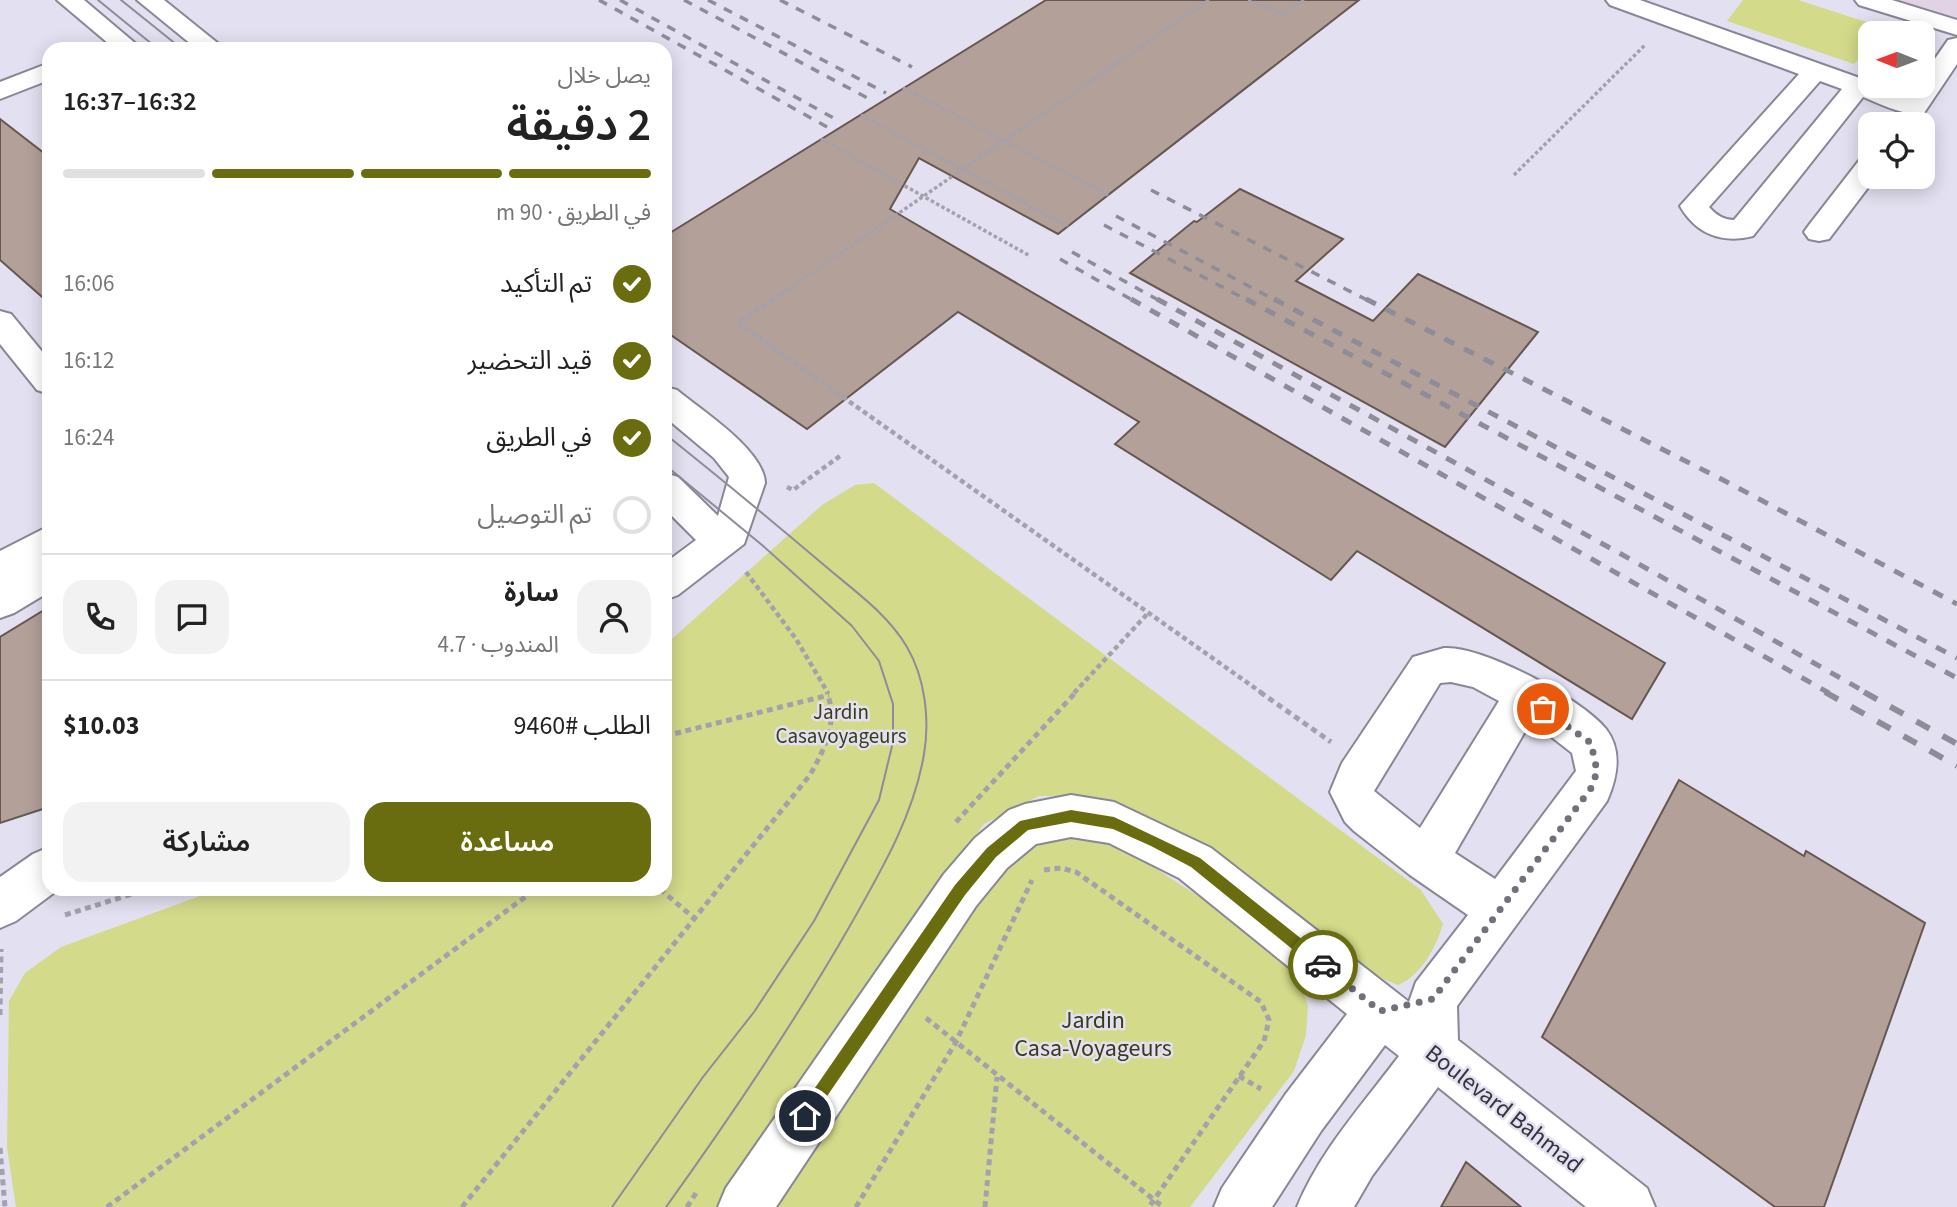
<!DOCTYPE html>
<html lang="ar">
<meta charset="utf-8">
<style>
:root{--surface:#fff;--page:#f2f2f2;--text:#222;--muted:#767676;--line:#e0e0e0;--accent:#696d10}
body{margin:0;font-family:"Source Sans 3","Noto Sans Arabic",sans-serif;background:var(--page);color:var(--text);direction:rtl;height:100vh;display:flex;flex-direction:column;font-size:26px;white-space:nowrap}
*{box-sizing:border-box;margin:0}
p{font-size:23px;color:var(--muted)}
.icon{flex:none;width:38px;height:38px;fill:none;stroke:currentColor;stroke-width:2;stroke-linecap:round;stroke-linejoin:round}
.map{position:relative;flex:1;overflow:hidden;direction:ltr}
.side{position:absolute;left:42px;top:42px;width:630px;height:854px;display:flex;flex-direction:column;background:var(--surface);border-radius:21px;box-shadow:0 4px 18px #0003;direction:rtl}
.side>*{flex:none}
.needle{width:46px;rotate:271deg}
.tools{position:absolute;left:1858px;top:21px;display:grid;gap:14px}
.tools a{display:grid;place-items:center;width:77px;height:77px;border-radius:14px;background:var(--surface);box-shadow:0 4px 18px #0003;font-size:35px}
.pin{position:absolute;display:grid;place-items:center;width:60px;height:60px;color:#fff;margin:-30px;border:4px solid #fff;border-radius:50%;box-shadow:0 2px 7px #0007}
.courier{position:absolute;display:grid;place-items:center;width:70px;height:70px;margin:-35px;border:5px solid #696d10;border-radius:50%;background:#fff;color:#222;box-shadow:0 2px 9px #0007}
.summary em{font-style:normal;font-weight:600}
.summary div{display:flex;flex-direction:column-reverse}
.summary{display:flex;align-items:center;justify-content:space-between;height:119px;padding:0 21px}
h1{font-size:46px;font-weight:600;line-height:52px}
.bar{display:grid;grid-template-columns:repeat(4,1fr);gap:10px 7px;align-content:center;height:84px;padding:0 21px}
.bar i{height:9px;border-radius:5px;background:var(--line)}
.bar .current{background:var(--accent)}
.bar p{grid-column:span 4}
.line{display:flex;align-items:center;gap:18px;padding:0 21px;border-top:2px solid var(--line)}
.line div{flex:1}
.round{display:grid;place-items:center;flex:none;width:74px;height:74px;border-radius:21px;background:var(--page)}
ol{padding:0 21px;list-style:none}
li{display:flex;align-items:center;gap:21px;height:77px}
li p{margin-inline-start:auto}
li .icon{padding:7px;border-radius:50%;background:var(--accent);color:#fff;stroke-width:4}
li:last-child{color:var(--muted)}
li i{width:38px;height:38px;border:4px solid var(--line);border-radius:50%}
.primary-button{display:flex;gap:14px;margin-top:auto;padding:14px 21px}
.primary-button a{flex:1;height:80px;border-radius:21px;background:var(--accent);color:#fff;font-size:28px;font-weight:600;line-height:80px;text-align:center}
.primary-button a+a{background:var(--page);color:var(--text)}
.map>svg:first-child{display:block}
.industrial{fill:#e1d3e5}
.green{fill:#d3da8a}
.building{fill:#b2a099;stroke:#675751;stroke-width:2}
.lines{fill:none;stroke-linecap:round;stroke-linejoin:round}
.minor-casing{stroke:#898695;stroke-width:4}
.major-casing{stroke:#898695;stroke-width:4}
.path-far2{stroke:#a3a1ae;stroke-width:3.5;stroke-dasharray:3.5 2.5;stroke-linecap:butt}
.path-far1{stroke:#a3a1ae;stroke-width:4.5;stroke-dasharray:5 3.5;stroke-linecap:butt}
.path{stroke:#a3a1ae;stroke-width:5;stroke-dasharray:6 4.5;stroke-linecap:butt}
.minor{fill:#fff;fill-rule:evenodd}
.major{fill:#fff;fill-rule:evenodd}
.tram{stroke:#8e8c98;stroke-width:2}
.rail-far2{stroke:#8e8c98;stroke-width:3.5;stroke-dasharray:9 9;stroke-linecap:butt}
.rail-far1{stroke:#8e8c98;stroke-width:5;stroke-dasharray:11 11;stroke-linecap:butt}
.rail{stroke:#8e8c98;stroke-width:6;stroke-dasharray:15 15;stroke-linecap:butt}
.route{fill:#696d10}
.done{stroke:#72707a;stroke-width:7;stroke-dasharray:0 12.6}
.labels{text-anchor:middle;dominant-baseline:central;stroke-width:5;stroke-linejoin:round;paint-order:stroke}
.park-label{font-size:21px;fill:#393c19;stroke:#e3e0f1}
.near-park-label{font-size:24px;fill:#393c19;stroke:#e3e0f1}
.near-street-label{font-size:24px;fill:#35343a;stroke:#e3e0f1}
</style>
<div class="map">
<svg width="1957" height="1207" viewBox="0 0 1957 1207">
<rect width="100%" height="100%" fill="#e3e0f1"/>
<path class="industrial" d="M1882,0H1957V21Z"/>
<g class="green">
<path d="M1743,0H1798L1885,28L1881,33H1871V45L1854,64L1727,21Z"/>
<path d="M874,483L1421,890L1443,924C1436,947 1422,975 1398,985L1359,969L1155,822L1098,797L1039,796L984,824L921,910L723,1207H16L7,1148L9,1001L25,973L61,947L219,889H665V645L822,505L855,485Z"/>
<path d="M1060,838L1115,842L1218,909L1296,971L1308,1006L1306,1035L1294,1071L1190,1207H777L982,889L1019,853Z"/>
</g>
<g class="building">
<path d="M1046,0H1359L1058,234L919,158L890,209L1665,663L1632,719L1357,551L1331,580L1115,444L1139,422L958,312L807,429L665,331V236Z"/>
<path d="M0,119L49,157V303L0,260Z"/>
<path d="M1240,189L1343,239L1296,281L1373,321L1418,274L1538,332L1445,447L1130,273L1194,221L1197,222Z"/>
<path d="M49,607V807L0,823V637Z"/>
<path d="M1679,780L1804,856L1806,851L1925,923L1824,1207H1775L1542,1037Z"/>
<path d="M1466,1162L1521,1207H1441Z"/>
</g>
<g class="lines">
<g class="minor-casing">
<g id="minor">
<path d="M1606,0H1640L1871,82V86H1880L1909,96L1916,86H1923V76L1948,40L1957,38V64L1924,113C1905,117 1881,104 1863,97L1753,236C1722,244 1696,234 1680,206L1799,74L1610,5ZM1820,81L1842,89L1734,220C1724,220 1716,215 1709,207Z"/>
<path d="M1855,0H1892L1957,20V35L1859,5Z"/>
<path d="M49,63V80L0,99V82Z"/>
<path d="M1871,156V177H1876L1829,239L1819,241L1809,239L1804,232L1809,225L1861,158Z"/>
<path d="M0,311L11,314L49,360V394L37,390L0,344Z"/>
<path d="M1444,648C1482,645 1582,699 1606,729C1623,751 1617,778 1607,801L1457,1006L1458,1040L1647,1188L1655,1207H1586L1438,1087L1372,1176L1354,1207H1297C1320,1151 1363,1104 1399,1056L1385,1045L1321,1131L1272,1207H1214L1222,1188L1285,1095L1347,1014L1179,878L1109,843L1071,837L1036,844L1007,868L976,906L776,1207H718L726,1188L944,874L975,838L1009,810L1025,804L1071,795L1114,802L1211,848L1409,1002L1416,982L1468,915L1410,875L1354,831L1345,822L1330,792L1342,763L1413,657ZM1451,682L1473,687L1499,701L1420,828L1374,791L1440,683ZM1531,721L1572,753L1576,771L1495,879L1455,853Z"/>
</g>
</g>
<g class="major-casing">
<g id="major">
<path d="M57,0H84L142,49H115Z"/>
<path d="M137,0H164L225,49H197Z"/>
<path d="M665,387L677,390C701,410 764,450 765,483L744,544L678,595L665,600V563L696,540L665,509V473L678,477L718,516L729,477L714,458L665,417Z"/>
<path d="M49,526V592L14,613L0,618V551Z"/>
<path d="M49,847V889H59L16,921L0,928V877L33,854Z"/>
</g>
</g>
<g class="path-far2">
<path d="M1248,0L1284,14L1304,0"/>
<path d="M903,88L1108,195"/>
<path d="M861,115L1068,226"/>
<path d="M821,139L1030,256"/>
<path d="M1514,175L1646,44"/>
<path d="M771,301L1209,0"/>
</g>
<g class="path-far1">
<path d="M773,299L738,323L1262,693"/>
<path d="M787,487L793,490L840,456"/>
<path d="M746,572L796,639L828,693"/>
<path d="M1074,693L1149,612"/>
</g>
<g class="path">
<path d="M1260,692L1331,742"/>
<path d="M665,736L829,695"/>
<path d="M956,822L1076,692"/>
<path d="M1044,870L1061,868L1076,872L1261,1002L1269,1020L1264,1041L1149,1207"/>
<path d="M660,889L694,918"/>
<path d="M65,915L148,889"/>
<path d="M0,1015L1,949"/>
<path d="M926,1018L1163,1207"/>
<path d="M1239,1076L1261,1089"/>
<path d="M0,1148L5,1207"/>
<path d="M107,1207L536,889"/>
<path d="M462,1207L810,775C825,748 838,723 827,692"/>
<path d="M687,1207L696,1193"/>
<path d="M856,1207L956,1042L1032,880"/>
<path d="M985,1207L997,1077"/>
</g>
<use href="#minor" class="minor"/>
<use href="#major" class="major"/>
<g class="tram">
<path d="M98,0L158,49"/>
<path d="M121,0L182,49"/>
<path d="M665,434C719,477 772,521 824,565C853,590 887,613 907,647C925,678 930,719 924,754C914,815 881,871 851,924C795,1022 732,1115 666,1207"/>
<path d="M612,1207L703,1077L754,1012L814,921L879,800L893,742V704L879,661L852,626L762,545L665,465"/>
</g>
<g class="rail-far2">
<path d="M599,0L829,128"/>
<path d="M620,0L839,121"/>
<path d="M684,0L873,101"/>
<path d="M708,0L886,93"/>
<path d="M780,0L912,67"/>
<path d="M1151,190L1369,301"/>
<path d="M1116,216L1277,301"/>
<path d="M1104,225L1249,301"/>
<path d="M1072,252L1160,301"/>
<path d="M1060,259L1134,301"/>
</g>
<g class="rail-far1">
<path d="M1131,299L1829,693"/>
<path d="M1157,299L1621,554L1867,693"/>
<path d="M1246,299L1957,678"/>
<path d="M1274,299L1957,658"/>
<path d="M1366,299L1725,481L1957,604"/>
</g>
<g class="rail">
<path d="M1825,692L1957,766"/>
<path d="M1864,692L1957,744"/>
</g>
</g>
<path class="route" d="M1071,810L1114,817L1200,858L1328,960V970H1318L1191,867L1151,846L1113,829L1071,822L1028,830L996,857L965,895L810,1121L805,1124L799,1121L797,1116L799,1111L955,885L987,848L1020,821Z"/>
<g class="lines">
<path class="done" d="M1323,965L1380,1011L1433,999L1592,787L1597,771L1591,743L1543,709"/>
</g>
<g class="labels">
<g class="park-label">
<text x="841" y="712">Jardin<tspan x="841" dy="24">Casavoyageurs</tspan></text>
</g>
<g class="near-park-label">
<text x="1093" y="1020">Jardin<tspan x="1093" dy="28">Casa-Voyageurs</tspan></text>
</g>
<g class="near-street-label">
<text transform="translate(1504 1109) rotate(38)">Boulevard Bahmad</text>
</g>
</g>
</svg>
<div class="tools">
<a><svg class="needle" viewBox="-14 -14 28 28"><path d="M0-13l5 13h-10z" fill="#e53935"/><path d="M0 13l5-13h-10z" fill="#767676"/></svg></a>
<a><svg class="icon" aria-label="locate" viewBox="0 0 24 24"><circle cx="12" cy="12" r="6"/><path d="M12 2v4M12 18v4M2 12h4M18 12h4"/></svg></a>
</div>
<div class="pin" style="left:1543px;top:709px;background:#ea580c"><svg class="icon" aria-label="bag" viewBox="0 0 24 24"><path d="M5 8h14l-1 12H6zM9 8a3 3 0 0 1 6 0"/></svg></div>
<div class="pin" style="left:805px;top:1116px;background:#1f2937"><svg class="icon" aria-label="home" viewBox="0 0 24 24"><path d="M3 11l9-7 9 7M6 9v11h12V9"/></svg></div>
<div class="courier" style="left:1323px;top:965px"><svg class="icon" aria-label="car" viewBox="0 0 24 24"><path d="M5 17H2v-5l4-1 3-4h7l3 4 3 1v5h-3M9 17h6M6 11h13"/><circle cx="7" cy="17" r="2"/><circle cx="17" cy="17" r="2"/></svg></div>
<section class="side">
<div class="summary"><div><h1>2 دقيقة</h1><p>يصل خلال</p></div><em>16:32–16:37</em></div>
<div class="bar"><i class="current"></i><i class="current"></i><i class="current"></i><i></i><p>في الطريق · 90 m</p></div>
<ol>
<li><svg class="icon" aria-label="check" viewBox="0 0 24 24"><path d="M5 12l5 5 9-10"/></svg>تم التأكيد<p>16:06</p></li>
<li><svg class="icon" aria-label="check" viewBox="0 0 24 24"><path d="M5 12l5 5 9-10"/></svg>قيد التحضير<p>16:12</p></li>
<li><svg class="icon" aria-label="check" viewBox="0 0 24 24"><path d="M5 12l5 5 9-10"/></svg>في الطريق<p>16:24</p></li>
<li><i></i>تم التوصيل</li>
</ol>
<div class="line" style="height:126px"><a class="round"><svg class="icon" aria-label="person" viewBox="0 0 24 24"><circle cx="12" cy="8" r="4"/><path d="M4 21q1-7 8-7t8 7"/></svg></a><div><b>سارة</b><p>المندوب · 4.7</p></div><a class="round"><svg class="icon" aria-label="chat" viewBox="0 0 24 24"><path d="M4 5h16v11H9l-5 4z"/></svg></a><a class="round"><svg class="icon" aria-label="phone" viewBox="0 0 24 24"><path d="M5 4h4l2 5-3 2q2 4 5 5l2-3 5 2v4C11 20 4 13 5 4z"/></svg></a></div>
<div class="line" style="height:91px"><div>الطلب #9460</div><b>$10.03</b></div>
<div class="primary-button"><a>مساعدة</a><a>مشاركة</a></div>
</section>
</div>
